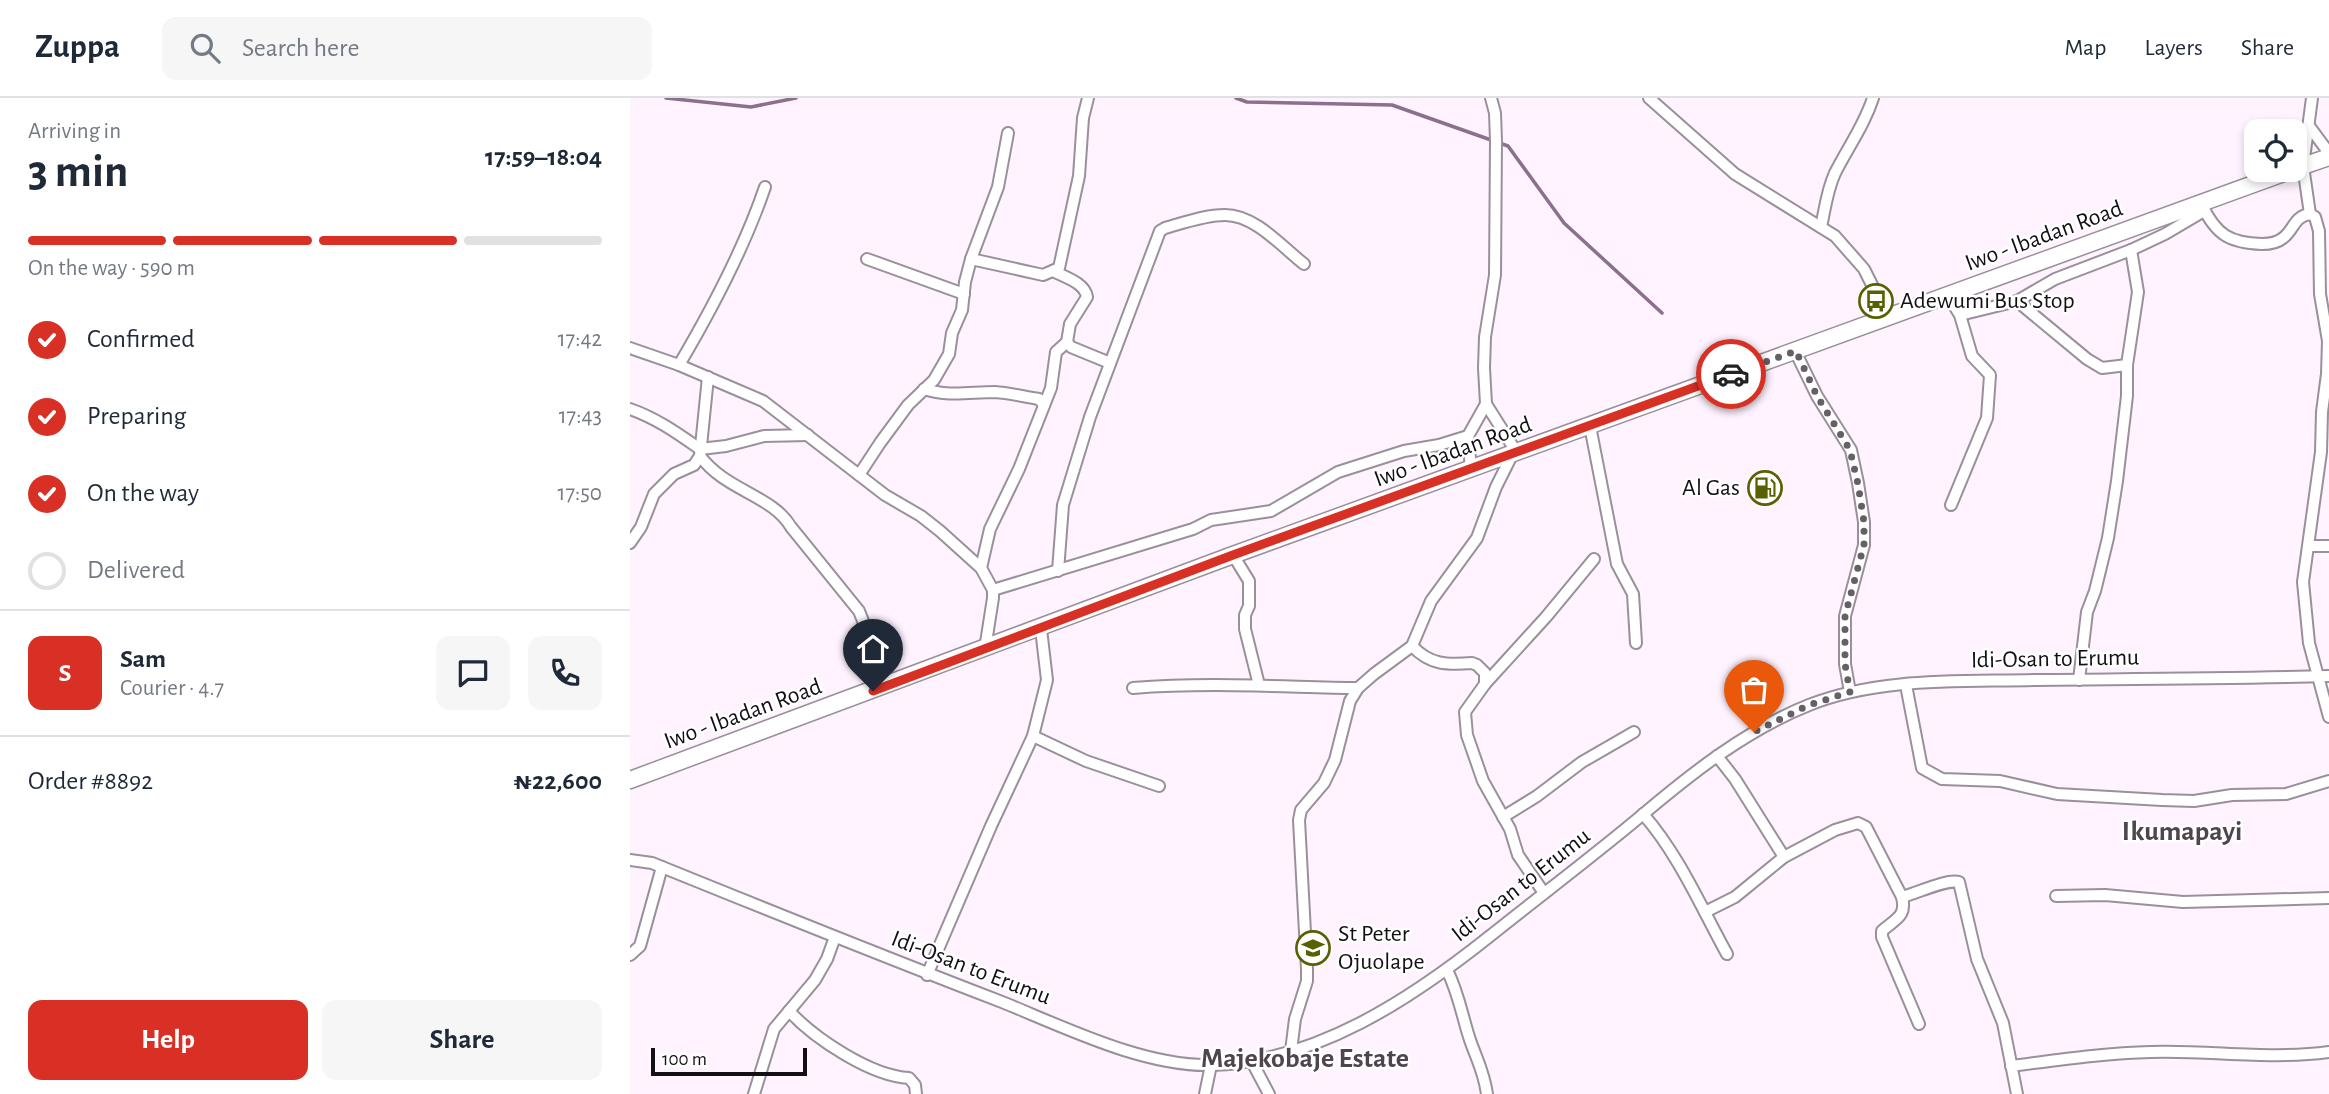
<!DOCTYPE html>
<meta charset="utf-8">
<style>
:root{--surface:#fff;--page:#f6f6f7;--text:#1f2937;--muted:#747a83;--line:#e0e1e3;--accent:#d93025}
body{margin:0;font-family:"Alegreya Sans",sans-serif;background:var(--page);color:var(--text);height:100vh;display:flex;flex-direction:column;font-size:26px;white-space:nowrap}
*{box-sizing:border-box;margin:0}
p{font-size:23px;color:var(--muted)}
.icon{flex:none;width:38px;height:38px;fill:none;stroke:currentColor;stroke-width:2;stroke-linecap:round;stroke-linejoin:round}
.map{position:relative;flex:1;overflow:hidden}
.details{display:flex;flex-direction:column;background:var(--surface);width:630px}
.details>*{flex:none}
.tools{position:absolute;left:1614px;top:21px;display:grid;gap:14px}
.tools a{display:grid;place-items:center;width:63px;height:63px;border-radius:14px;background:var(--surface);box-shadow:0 4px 10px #0003;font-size:35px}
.scale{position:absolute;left:21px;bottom:18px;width:156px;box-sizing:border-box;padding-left:7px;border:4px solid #131014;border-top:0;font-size:19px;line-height:24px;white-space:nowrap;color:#131014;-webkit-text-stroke:5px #fff;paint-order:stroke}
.pin{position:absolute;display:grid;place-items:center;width:60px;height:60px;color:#fff;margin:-72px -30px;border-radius:50% 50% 50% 0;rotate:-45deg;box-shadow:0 0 7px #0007}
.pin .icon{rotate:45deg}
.courier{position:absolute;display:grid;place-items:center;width:70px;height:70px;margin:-35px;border:5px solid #d93025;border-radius:50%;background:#fff;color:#222;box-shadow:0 2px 9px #0007}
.head em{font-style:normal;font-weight:700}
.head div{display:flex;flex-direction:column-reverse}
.head{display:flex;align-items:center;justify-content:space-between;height:119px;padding:0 28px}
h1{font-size:46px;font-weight:700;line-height:52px}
.bar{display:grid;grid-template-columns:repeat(4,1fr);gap:10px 7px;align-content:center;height:84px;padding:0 28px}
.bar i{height:9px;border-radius:5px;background:var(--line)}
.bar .active{background:var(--accent)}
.bar p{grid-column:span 4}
.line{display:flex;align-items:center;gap:18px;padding:0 28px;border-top:2px solid var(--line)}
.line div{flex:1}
.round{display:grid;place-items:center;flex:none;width:74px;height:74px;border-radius:14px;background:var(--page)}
ol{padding:0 28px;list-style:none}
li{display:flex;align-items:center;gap:21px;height:77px}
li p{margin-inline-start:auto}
li .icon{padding:7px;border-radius:50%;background:var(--accent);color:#fff;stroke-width:4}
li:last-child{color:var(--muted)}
li i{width:38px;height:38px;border:4px solid var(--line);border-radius:50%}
.cta{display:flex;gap:14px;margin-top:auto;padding:14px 28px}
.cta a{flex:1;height:80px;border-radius:14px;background:var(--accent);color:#fff;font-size:28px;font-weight:700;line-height:80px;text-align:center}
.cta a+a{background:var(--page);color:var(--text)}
header{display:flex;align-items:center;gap:42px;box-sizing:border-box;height:98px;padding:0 35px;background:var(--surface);border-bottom:2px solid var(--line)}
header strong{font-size:33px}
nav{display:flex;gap:38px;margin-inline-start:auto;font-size:24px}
.search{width:490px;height:63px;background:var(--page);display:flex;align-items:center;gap:18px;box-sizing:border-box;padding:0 24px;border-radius:14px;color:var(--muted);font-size:26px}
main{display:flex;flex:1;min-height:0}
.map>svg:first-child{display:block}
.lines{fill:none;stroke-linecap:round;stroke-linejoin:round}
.stream{stroke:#8c6f8c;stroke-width:3.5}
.minor-casing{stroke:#9a909a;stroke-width:14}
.primary-casing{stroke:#9a909a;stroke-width:19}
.minor{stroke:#fff;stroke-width:10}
.primary{stroke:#fff;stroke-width:16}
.done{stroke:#655f66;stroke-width:7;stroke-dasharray:0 12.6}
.route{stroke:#d93025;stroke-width:9}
.labels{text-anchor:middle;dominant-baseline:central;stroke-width:5;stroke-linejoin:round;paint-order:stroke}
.street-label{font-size:24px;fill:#131014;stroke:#fff}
.poi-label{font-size:24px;fill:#131014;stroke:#fff;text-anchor:start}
.quarter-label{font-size:28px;font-weight:bold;fill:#4e454e;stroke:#fff}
</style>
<header>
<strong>Zuppa</strong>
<div class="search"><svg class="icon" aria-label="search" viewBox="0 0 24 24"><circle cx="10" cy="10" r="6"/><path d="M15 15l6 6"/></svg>Search here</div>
<nav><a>Map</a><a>Layers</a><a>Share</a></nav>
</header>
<main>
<section class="details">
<div class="head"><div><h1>3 min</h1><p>Arriving in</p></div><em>17:59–18:04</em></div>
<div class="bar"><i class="active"></i><i class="active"></i><i class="active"></i><i></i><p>On the way · 590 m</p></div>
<ol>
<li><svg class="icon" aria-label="check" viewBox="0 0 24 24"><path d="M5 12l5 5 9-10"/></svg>Confirmed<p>17:42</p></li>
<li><svg class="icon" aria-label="check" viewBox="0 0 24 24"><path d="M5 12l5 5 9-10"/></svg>Preparing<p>17:43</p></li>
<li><svg class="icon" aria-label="check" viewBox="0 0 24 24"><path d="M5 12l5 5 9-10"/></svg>On the way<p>17:50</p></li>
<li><i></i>Delivered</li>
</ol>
<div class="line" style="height:126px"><b class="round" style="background:var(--accent);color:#fff">S</b><div><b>Sam</b><p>Courier · 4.7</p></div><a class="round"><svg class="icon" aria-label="chat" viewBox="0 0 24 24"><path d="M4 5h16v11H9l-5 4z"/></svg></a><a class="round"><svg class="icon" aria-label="phone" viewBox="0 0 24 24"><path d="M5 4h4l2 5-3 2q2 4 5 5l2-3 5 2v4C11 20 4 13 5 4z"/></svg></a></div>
<div class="line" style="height:91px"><div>Order #8892</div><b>₦22,600</b></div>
<div class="cta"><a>Help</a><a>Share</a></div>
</section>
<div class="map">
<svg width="1699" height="996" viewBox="0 0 1699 996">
<rect width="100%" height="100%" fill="#fef3fe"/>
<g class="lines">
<g class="stream">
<path d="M36,0L121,9L166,0"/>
<path d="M606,0L617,4L762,7L878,48L934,125L1032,215"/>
</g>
<g class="minor-casing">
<g id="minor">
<path d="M861,0L865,15L866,43L865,177L855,239L854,270L856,306L887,355"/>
<path d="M1019,0L1105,76L1205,138L1234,171L1258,219"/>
<path d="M1682,0L1673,68L1680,116L1685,119L1689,133L1690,196L1698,243L1697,276L1692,314L1691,354L1673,484L1679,545L1699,619"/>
<path d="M1679,28L1699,55"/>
<path d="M1572,107C1586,137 1600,145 1632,146C1639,146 1647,145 1653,140C1664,132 1664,118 1680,116"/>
<path d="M1191,129C1195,111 1197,92 1205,75C1218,49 1234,28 1243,0"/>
<path d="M237,161L334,196"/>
<path d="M341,161L413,177L429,170L449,78L453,20L458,0"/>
<path d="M1318,198L1330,217L1342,258L1360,277L1357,320L1321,407"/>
<path d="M1387,203L1457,261L1472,270L1497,267"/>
<path d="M1330,217L1387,203L1425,181L1501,152L1535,136L1574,113"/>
<path d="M437,244L441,249L480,265"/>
<path d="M0,250L49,267L133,303L255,397L291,418L310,433L351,470L363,492V500L355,551"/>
<path d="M1165,253L1187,298L1221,352L1228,385L1234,424V447L1215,518V566L1220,594"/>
<path d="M49,267C82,211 114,151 135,89"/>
<path d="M78,279L70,358C96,393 142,397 161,429L229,513L239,538L243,593"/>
<path d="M294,291C319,299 340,294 365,294C380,295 395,299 409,301L414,307"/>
<path d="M0,311C26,320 47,335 70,351L96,348L134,338L178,337"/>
<path d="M960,328L987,466L1003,496L1006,545"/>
<path d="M841,372L838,338L856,306"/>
<path d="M229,377L250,345L278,307L304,282L319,256L322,235L332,212L335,184L341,161L368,89L378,35"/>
<path d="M0,445L11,429L24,396L44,376L64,367L70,358"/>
<path d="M1679,448H1699"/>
<path d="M603,457L619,483V508L615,517V531L629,587"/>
<path d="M351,470L360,431L389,371L421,290L426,254L437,244L440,226L457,199C455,185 435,179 423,173"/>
<path d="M428,473L433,407L460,319L530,133L535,130C553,125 575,117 595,117C625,117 651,148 674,166"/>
<path d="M363,492L563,431L581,422L641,413L708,374L774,353L809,347L838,338"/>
<path d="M782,548C800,567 817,567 842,565L847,567L855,575V586L835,614L837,637L853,683L880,731L888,757L914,795"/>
<path d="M1449,582L1457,514L1465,493L1478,440L1487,383L1497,298V267L1508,194L1501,152"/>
<path d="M855,586L916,519L964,461"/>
<path d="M1276,587L1292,670L1312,681L1370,683L1427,696L1532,702L1564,703L1602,697L1656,696L1699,683"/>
<path d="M503,590C578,584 653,589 728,590"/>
<path d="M403,638L456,663L529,688"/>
<path d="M1087,658L1105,681L1154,759"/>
<path d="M1013,716C1049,757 1071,809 1097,856"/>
<path d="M873,719L907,698L952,664L1004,634"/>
<path d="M0,762L22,765C138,812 255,859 372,904C434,929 514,969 582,967C686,964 781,901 860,838C910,798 962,759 1011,718C1062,675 1116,632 1179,607C1250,579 1330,584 1405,582C1503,581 1601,581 1699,578"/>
<path d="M1426,798L1475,797L1553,804L1699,800"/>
<path d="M1272,799C1288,795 1315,781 1329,784L1347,861L1373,925L1387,996"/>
<path d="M1075,814L1105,799L1154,759L1205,732L1228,725L1236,729L1272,799C1277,819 1265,821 1252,833V839L1289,926"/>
<path d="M0,857L10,848L32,769"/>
<path d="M817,872C829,896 832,918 840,942C847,962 854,974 857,996"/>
<path d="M297,877L361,728L403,638L417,582L411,531"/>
<path d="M159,913C185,941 241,978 279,980L285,987L286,996"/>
<path d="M661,953L665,921L677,883V872L669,722L671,712L694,685L705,662L720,603L728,590L744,576L782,548L801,503L847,440L866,389L882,357"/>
<path d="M621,962L639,996"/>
<path d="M1381,968C1428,962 1474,955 1521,954C1580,952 1640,962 1699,954"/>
<path d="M124,996L144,931L185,882L197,861L205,839"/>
<path d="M575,996L581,967"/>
</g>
</g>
<g class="primary-casing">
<g id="primary">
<path d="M1664,71L1699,59"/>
<path d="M0,682L603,457L1662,72"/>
</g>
</g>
<use href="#minor" class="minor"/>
<use href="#primary" class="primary"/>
</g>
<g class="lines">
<path class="done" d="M1101,276L1166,253L1187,298L1220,352L1228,386L1234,424V447L1215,518V566L1220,594L1179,607L1124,634"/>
<path class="route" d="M243,593L603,457L1101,276"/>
</g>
<defs>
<g id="bus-ring" transform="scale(1.75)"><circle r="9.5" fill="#fff" stroke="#586100" stroke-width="1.5"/><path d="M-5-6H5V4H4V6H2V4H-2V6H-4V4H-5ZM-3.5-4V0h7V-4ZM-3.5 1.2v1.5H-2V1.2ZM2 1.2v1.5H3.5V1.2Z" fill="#586100"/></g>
<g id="fuel-ring" transform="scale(1.75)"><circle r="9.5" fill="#fff" stroke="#586100" stroke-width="1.5"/><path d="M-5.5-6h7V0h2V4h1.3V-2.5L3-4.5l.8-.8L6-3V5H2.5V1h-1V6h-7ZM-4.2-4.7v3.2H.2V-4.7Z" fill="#586100"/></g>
<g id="school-ring" transform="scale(1.75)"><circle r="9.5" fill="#fff" stroke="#586100" stroke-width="1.5"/><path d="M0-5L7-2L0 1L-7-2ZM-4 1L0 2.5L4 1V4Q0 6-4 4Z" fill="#586100"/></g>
</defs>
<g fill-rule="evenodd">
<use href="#bus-ring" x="1246" y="203"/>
<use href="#fuel-ring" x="1135" y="390"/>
<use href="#school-ring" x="683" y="850"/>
</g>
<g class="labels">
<g class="street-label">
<text transform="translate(1414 138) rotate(-20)">Iwo - Ibadan Road</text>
<text transform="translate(823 354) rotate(-20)">Iwo - Ibadan Road</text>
<text transform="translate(1425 561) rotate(-1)">Idi-Osan to Erumu</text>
<text transform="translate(113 616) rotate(-20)">Iwo - Ibadan Road</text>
<text transform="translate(891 787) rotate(-38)">Idi-Osan to Erumu</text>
<text transform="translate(341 870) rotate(21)">Idi-Osan to Erumu</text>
</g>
<g class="poi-label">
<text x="1270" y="203">Adewumi Bus Stop</text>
<text x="1110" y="390" text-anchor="end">Al Gas</text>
<text x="708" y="836">St Peter<tspan x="708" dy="28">Ojuolape</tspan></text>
</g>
<g class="quarter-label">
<text x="1552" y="734">Ikumapayi</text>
<text x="675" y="961">Majekobaje Estate</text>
</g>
</g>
</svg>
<div class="tools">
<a><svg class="icon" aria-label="locate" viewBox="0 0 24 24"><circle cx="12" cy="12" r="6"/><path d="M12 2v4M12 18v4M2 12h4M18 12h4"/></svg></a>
</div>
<div class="scale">100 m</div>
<div class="pin" style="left:1124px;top:634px;background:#ea580c"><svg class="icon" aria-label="bag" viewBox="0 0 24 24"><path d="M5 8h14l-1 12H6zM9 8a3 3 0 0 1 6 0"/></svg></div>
<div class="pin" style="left:243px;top:593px;background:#1f2937"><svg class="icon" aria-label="home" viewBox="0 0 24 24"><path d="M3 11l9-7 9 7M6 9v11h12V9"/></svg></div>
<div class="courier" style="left:1101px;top:276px"><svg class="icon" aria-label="car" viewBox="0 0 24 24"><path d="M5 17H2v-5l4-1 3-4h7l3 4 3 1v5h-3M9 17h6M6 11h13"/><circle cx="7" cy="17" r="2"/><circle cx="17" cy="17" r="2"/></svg></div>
</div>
</main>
